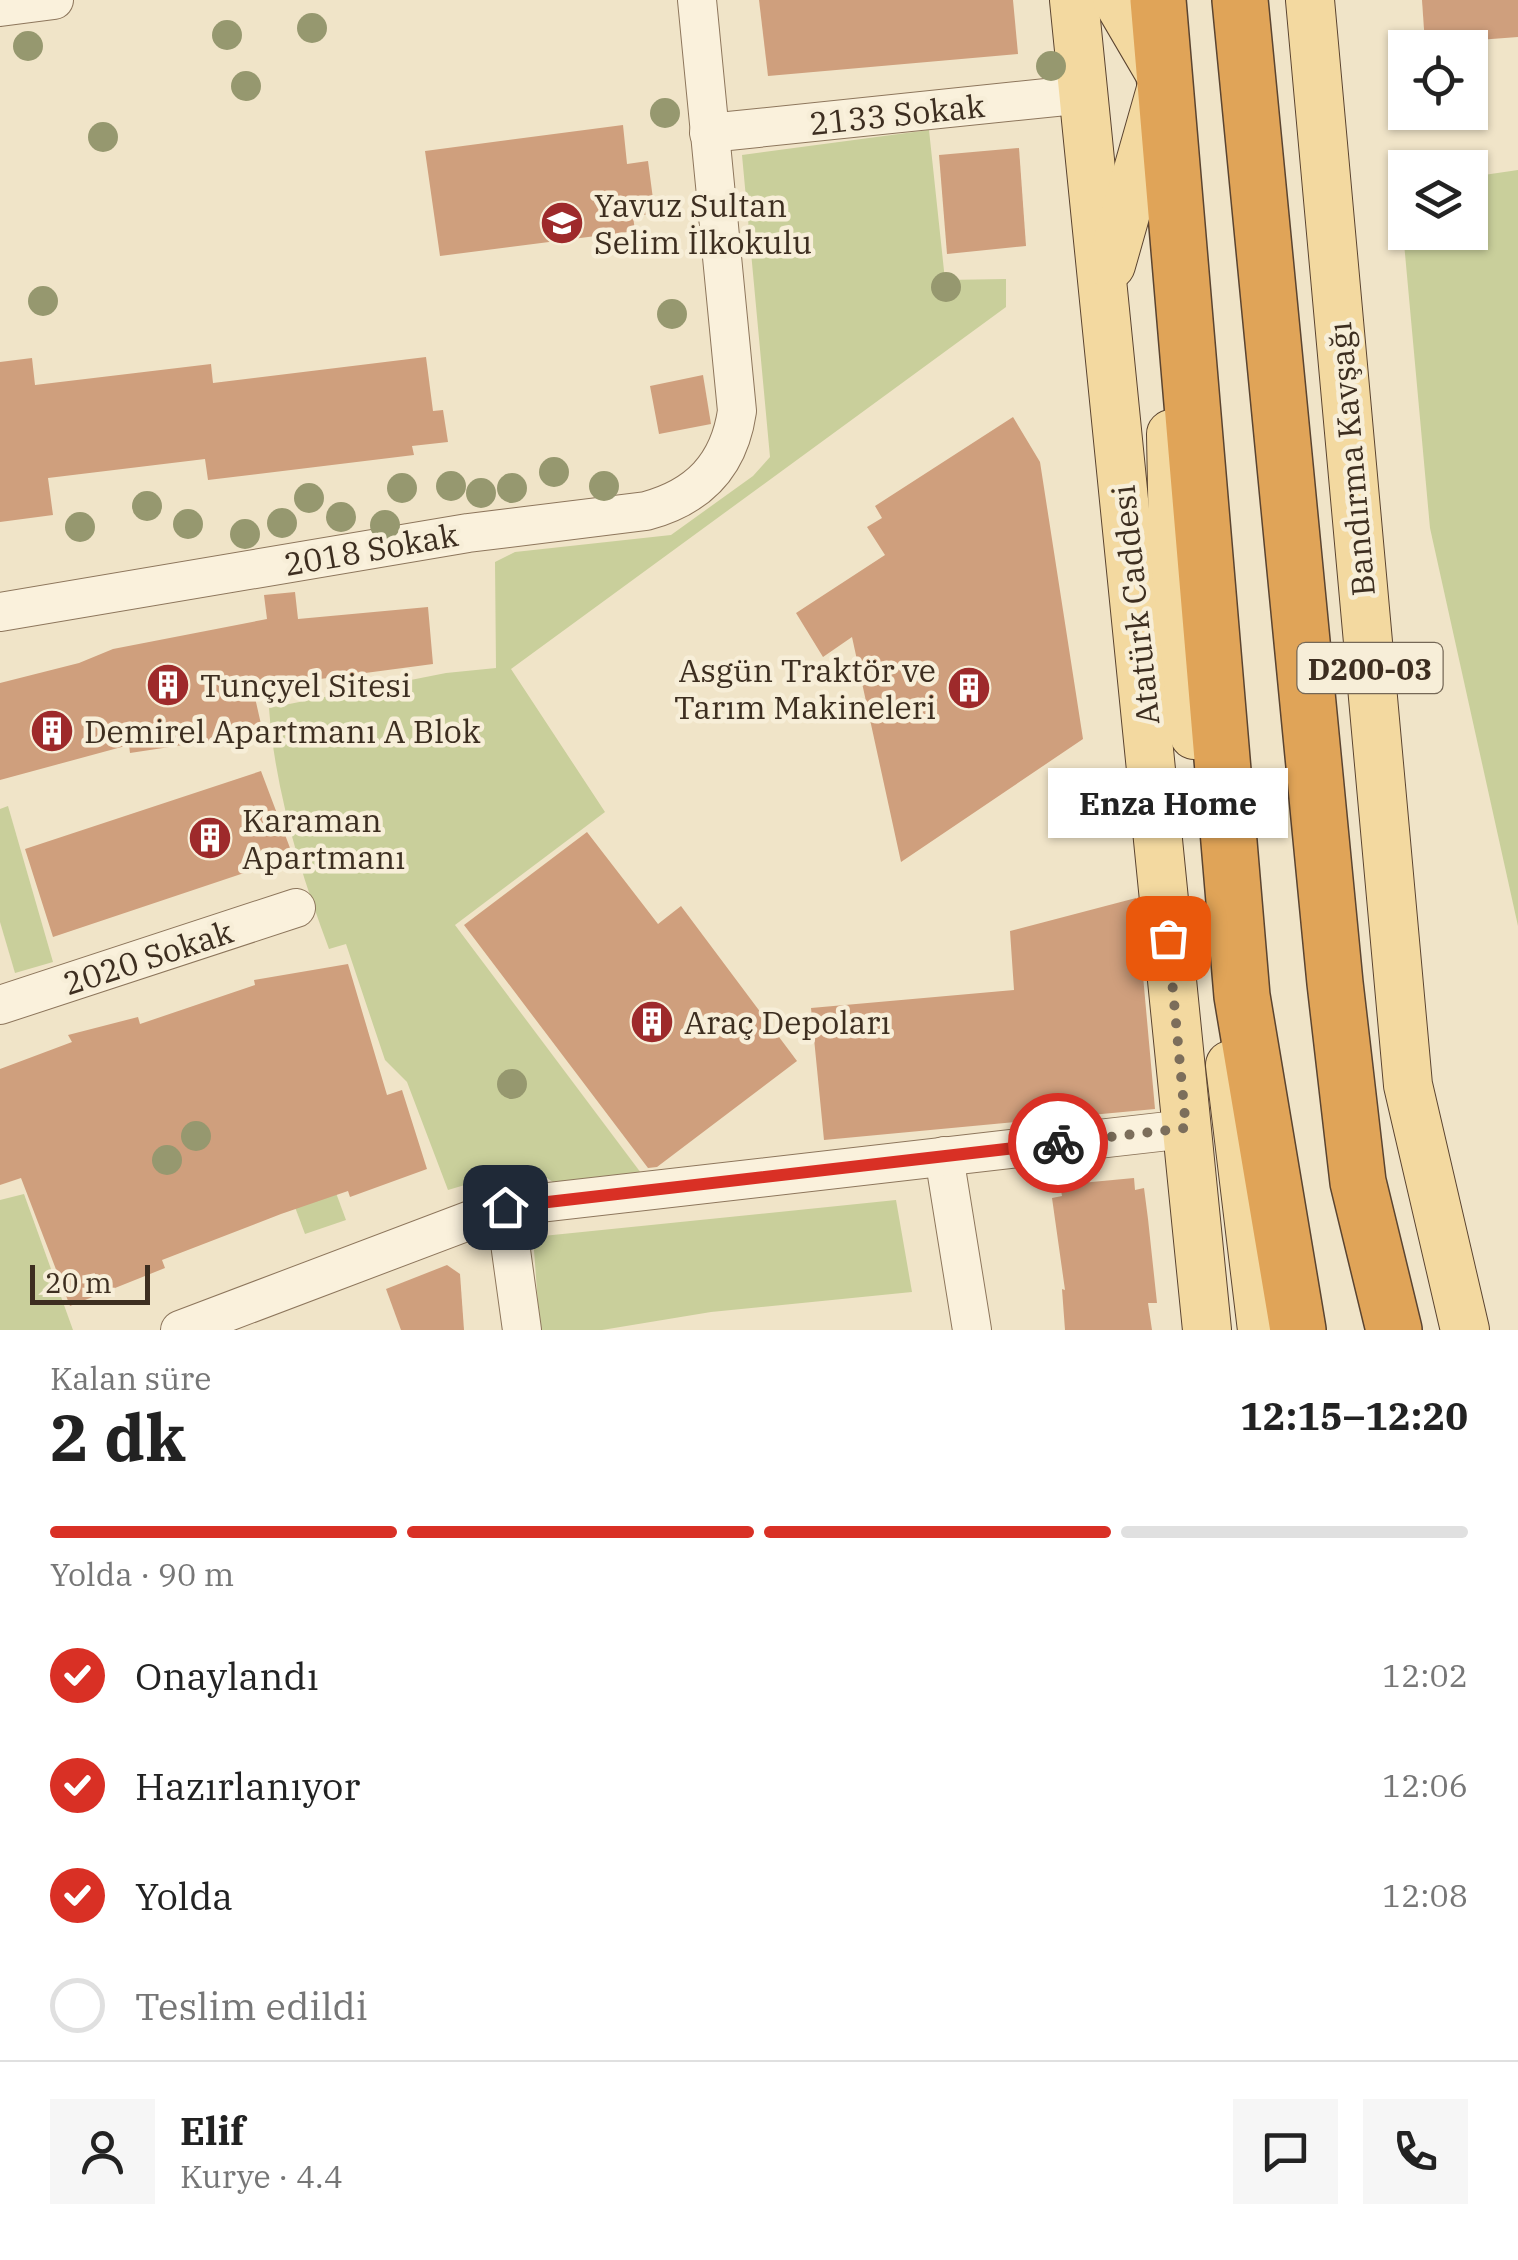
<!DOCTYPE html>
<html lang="tr">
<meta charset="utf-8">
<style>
:root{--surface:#fff;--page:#f6f6f6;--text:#222;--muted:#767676;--line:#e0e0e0;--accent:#d93025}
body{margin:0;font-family:"IBM Plex Serif",serif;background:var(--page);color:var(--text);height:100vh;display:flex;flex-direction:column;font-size:38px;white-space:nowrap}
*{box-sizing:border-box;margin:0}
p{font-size:32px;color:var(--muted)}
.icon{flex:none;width:55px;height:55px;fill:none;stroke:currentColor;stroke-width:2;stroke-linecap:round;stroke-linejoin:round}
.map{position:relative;height:1330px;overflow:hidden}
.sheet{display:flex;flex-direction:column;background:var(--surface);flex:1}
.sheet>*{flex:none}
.buttons{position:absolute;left:1388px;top:30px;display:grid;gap:20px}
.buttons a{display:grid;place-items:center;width:100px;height:100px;border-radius:0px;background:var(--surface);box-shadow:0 2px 8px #0004;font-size:50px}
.scale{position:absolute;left:30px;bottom:25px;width:120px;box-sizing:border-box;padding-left:10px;border:5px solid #3d2e20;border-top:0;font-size:28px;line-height:35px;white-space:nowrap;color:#3d2e20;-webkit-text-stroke:8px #f7eed8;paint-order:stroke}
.pin{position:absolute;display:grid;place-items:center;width:85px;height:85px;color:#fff;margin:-42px;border-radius:20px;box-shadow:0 5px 15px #0006}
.courier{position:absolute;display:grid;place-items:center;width:100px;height:100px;margin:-50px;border:8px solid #d93025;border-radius:50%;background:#fff;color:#222;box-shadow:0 2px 12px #0007}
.bubble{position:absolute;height:70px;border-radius:0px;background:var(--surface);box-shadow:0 2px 8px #0004;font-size:32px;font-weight:700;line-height:70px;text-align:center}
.summary em{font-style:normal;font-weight:700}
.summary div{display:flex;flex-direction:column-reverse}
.summary{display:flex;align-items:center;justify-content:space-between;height:170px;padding:0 50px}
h1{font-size:65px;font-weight:700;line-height:75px}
.bar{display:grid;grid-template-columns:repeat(4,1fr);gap:15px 10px;align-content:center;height:120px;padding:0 50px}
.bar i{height:12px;border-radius:8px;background:var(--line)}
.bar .active{background:var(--accent)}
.bar p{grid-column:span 4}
.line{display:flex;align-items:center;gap:25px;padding:0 50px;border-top:2px solid var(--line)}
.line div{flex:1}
.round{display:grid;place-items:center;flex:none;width:105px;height:105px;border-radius:0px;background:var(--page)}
ol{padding:0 50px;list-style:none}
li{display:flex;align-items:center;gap:30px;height:110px}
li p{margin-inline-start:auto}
li .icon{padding:10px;border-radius:50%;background:var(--accent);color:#fff;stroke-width:4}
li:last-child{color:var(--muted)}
li i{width:55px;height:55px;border:5px solid var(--line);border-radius:50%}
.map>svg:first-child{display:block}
.green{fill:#c9cf9b}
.building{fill:#cf9f7d}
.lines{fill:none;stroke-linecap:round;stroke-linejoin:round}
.minor-casing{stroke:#8d765c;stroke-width:40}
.major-casing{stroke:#5b4430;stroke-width:50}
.highway-casing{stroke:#5b4430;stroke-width:58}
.minor{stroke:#faf1dc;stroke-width:38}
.major{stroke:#f3d9a0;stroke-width:48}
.highway{stroke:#e0a458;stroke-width:55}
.tree{fill:#96986f}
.done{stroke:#7c6e5b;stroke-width:10;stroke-dasharray:0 18}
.route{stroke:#d93025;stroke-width:12}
.labels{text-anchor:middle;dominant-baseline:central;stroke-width:9;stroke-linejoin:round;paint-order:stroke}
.shield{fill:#f7eed8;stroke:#756857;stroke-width:2.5}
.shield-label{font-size:30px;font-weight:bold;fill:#3d2e20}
.street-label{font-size:32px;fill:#3d2e20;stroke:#f7eed8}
.poi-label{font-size:32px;fill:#3d2e20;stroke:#f7eed8;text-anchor:start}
</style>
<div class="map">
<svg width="1518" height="1330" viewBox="0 0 1518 1330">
<rect width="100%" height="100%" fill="#f0e4c8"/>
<g class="green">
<path d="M929,130L945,280L1006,279V307L511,669L605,812L455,925L644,1177L553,1182L528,1166L448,1190L407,1082L385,1060L346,944L329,949C300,871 275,791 269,708L446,673L496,668L495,562L515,552L671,535L753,476L770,457L742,155Z"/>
<path d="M1518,170V926L1430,528L1399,188L1405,187V232H1470V177Z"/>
<path d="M8,806L53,962L15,973L0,922V809Z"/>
<path d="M301,1098L346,1220L305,1234L260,1113Z"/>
<path d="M24,1194L73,1330H0V1200Z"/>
<path d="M896,1200L912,1292L711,1312L602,1330H540L533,1237Z"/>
</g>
<g class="building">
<path d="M759,0H1013L1018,54L768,76Z"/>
<path d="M1422,0H1518V37L1425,44Z"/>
<path d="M623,125L627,164L648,161L655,214L633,216L635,231L440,256L425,151Z"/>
<path d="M1019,148L1026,246L947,254L939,155Z"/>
<path d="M426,357L433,411L443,410L448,442L412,446L414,455L208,480L205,459L48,478L53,515L0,522V362L32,358L35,385L211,364L213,383Z"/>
<path d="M703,375L711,424L659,434L650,386Z"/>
<path d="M1013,417L1040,462L1083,739L901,862L852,637L823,657L796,613L885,555L867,527L882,518L875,506Z"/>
<path d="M295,592L298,619L428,607L433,664L320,679L251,680L263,733L130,753L129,745L0,780V683L79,663L113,649L267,619L264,595Z"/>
<path d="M261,771L290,848L283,851L286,859L53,937L25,849Z"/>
<path d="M587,832L658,924L681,906L797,1061L657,1167L648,1168L464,925Z"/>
<path d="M1136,898L1155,1109L824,1140L811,1008L1014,990L1010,931Z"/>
<path d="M348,964L387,1095L402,1090L427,1169L350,1197L348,1191L281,1214L162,1260L165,1268L70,1306L21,1178L0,1185V1069L72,1042L68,1035L138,1017L140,1024L255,985L254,980Z"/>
<path d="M1134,1178L1135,1190L1144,1188L1148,1219L1157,1303H1148L1152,1330H1065L1062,1289L1065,1290L1052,1198L1062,1196L1060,1185Z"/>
<path d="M447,1265L460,1274L464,1330H401L386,1289Z"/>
</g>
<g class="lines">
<g class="minor-casing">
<g id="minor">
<path d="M0,7L54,0"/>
<path d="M709,133L1085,94"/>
<path d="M0,612L468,533L646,511C698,497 729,466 737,411L697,0"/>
<path d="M0,1005L296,908"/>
<path d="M944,1156L972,1330"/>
<path d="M505,1207L522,1330"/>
<path d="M180,1330L505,1207L1186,1129"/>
</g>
</g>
<g class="major-casing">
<g id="major">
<path d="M1074,0L1207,1330"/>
<path d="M1117,0L1165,82"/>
<path d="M1310,0L1408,1085L1465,1330"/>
<path d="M1111,265L1161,89"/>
<path d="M1171,434L1173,541L1194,735"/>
<path d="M1230,1065L1262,1330"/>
</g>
</g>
<g class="highway-casing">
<g id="highway">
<path d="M1158,0L1242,996L1298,1330"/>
<path d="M1240,0L1335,983L1358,1182L1394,1330"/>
</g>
</g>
<use href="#minor" class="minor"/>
<use href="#major" class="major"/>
<use href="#highway" class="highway"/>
</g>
<g class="tree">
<circle cx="312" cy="28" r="15"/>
<circle cx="227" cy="35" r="15"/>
<circle cx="28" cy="46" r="15"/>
<circle cx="1051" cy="66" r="15"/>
<circle cx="246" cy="86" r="15"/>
<circle cx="665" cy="113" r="15"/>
<circle cx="103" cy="137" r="15"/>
<circle cx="946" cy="287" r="15"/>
<circle cx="43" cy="301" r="15"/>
<circle cx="672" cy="314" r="15"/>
<circle cx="554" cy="472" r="15"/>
<circle cx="451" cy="486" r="15"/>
<circle cx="604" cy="486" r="15"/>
<circle cx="402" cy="488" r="15"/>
<circle cx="512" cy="488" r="15"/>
<circle cx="481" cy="493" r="15"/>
<circle cx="309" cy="498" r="15"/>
<circle cx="147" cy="506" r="15"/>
<circle cx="341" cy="517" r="15"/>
<circle cx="282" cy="523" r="15"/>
<circle cx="188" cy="524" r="15"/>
<circle cx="385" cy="525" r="15"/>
<circle cx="80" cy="527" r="15"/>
<circle cx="245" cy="534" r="15"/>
<circle cx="512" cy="1084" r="15"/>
<circle cx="196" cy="1136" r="15"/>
<circle cx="167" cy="1160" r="15"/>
</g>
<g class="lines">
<path class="done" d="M1058,1143L1186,1128L1168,938"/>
<path class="route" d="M505,1207L1058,1143"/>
</g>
<defs>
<g id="school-disc" transform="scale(2.25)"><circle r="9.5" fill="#9e2a2b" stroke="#f7eed8"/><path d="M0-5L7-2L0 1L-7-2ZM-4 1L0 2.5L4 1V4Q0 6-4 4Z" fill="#fff"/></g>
<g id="building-disc" transform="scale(2.25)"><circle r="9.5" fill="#9e2a2b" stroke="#f7eed8"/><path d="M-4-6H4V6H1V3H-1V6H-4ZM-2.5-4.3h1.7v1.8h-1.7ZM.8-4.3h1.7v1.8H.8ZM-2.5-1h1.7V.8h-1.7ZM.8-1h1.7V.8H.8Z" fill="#fff"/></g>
</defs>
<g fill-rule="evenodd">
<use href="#school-disc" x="562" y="223"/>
<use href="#building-disc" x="168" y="685"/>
<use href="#building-disc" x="969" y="688"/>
<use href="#building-disc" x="52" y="731"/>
<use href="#building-disc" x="210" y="838"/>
<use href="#building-disc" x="652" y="1022"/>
</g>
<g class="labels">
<rect class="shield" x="1297.5" y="643" width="145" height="50" rx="8"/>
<g class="shield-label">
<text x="1370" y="668">D200-03</text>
</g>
<g class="street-label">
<text transform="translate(897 114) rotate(-6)">2133 Sokak</text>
<text transform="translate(1351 459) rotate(-95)">Bandırma Kavşağı</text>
<text transform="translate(371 549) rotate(-10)">2018 Sokak</text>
<text transform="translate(1135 605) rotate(-96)">Atatürk Caddesi</text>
<text transform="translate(148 957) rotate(-18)">2020 Sokak</text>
</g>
<g class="poi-label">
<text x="594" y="205">Yavuz Sultan<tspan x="594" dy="37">Selim İlkokulu</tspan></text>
<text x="936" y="670" text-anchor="end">Asgün Traktör ve<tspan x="936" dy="37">Tarım Makineleri</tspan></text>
<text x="200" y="685">Tunçyel Sitesi</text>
<text x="84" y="731">Demirel Apartmanı A Blok</text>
<text x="242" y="820">Karaman<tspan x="242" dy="37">Apartmanı</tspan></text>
<text x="684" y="1022">Araç Depoları</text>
</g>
</g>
</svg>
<div class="buttons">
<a><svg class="icon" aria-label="locate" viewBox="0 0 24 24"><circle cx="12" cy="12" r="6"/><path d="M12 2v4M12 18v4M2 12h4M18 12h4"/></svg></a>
<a><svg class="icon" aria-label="layers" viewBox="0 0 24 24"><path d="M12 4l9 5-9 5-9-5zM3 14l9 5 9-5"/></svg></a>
</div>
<div class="scale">20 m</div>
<div class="pin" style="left:1168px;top:938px;background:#ea580c"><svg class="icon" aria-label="bag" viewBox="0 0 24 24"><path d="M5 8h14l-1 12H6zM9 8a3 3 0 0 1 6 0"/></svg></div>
<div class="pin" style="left:505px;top:1207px;background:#1f2937"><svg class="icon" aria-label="home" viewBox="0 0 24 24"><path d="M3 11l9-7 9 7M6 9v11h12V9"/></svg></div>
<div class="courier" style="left:1058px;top:1143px"><svg class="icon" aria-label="bike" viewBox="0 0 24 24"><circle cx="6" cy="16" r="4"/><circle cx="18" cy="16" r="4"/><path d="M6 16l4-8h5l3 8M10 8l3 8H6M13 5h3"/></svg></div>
<div class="bubble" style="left:1048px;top:768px;width:240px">Enza Home</div>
</div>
<section class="sheet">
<div class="summary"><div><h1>2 dk</h1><p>Kalan süre</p></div><em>12:15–12:20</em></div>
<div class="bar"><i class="active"></i><i class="active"></i><i class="active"></i><i></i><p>Yolda · 90 m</p></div>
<ol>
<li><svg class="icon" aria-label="check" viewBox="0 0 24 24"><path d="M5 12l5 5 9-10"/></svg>Onaylandı<p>12:02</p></li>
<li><svg class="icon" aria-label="check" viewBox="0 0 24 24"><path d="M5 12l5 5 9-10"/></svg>Hazırlanıyor<p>12:06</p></li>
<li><svg class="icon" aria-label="check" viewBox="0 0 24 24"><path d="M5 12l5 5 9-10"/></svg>Yolda<p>12:08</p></li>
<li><i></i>Teslim edildi</li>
</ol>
<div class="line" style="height:180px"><a class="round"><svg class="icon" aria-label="person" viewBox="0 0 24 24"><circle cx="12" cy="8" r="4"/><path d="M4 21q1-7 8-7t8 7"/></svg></a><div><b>Elif</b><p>Kurye · 4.4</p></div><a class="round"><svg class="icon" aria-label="chat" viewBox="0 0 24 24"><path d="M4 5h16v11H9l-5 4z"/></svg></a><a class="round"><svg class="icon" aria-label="phone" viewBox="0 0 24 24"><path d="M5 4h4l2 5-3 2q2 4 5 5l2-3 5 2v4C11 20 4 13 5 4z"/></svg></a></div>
</section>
